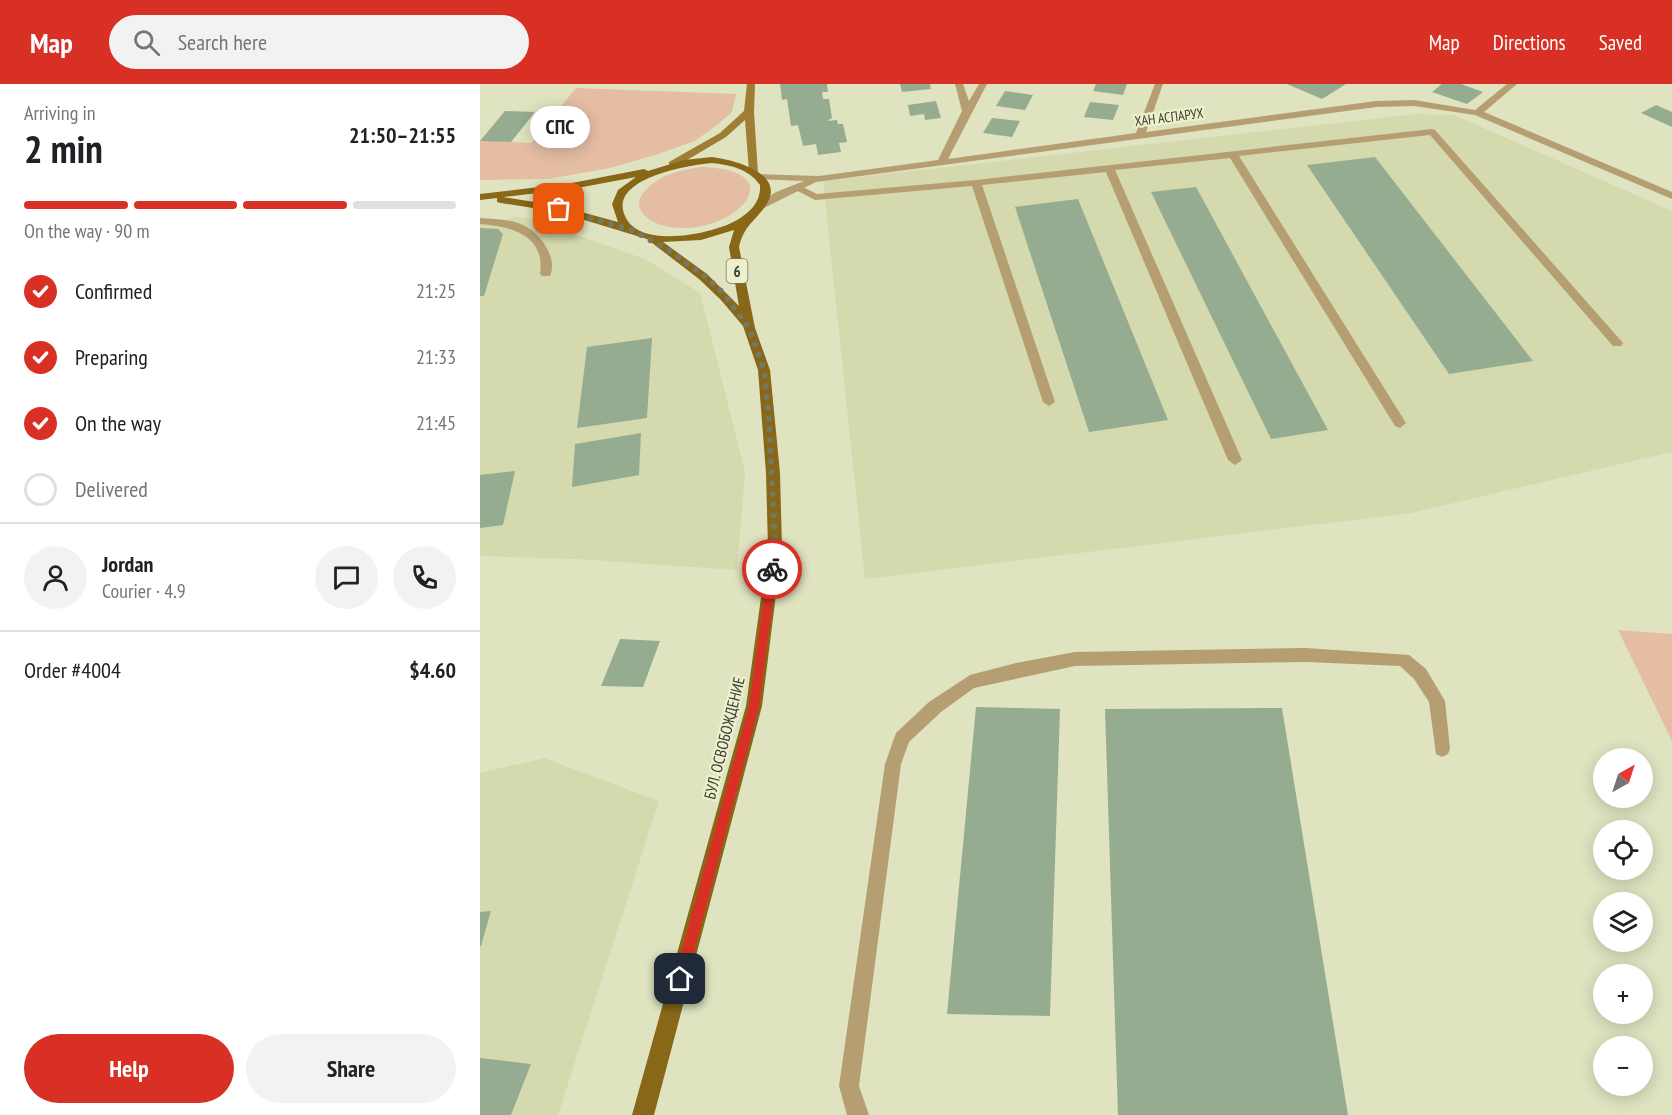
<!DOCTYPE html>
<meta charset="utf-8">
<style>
:root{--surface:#fff;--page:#f2f2f2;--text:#202124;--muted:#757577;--line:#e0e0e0;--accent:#d93025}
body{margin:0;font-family:"PT Sans Narrow",sans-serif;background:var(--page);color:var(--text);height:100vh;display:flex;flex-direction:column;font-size:22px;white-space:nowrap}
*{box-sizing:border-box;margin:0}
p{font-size:20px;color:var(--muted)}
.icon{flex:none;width:33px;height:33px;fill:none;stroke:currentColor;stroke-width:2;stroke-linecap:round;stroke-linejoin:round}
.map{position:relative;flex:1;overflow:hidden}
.panel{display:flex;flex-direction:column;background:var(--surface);width:480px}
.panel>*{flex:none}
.needle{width:39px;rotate:39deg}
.buttons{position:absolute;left:1113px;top:664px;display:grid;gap:12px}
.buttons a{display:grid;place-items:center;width:60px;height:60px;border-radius:50%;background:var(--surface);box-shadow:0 3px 15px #0003;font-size:30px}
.pin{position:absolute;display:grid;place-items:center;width:51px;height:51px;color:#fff;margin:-26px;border-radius:12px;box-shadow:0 3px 9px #0006}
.courier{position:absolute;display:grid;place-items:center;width:60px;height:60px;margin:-30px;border:4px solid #d93025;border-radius:50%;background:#fff;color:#222;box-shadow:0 2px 8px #0007}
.bubble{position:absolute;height:42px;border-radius:21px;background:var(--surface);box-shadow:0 3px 15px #0003;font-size:20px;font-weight:600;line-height:42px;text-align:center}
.headline em{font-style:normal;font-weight:600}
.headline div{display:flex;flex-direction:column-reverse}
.headline{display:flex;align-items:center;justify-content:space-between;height:102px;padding:0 24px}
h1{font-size:39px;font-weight:600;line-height:45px}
.bar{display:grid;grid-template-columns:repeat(4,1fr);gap:9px 6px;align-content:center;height:72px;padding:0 24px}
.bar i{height:8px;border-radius:4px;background:var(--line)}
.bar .active{background:var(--accent)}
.bar p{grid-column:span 4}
.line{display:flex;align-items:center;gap:15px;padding:0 24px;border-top:2px solid var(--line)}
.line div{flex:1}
.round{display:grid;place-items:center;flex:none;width:63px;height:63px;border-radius:32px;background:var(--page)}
ol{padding:0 24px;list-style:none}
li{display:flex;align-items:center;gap:18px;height:66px}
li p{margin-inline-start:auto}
li .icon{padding:6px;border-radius:50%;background:var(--accent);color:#fff;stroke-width:4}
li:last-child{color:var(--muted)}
li i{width:33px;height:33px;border:3px solid var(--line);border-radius:50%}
.primary-button{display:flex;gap:12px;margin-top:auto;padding:12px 24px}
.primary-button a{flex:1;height:69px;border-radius:36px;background:var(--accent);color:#fff;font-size:24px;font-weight:600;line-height:69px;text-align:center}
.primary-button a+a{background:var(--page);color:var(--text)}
header{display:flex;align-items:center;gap:36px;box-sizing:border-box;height:84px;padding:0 30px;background:var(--accent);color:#fff}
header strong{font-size:28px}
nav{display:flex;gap:33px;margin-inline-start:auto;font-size:21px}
.search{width:420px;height:54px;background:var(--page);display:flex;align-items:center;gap:15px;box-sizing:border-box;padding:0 21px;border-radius:33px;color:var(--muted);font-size:22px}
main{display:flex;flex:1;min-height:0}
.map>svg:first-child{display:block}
.built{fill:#d5d9ae}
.green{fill:#e4bda3}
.building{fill:#95ac90}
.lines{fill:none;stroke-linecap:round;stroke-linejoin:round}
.lane{fill:#b59e71;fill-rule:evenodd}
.street{fill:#b59e71;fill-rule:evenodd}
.secondary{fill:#9f7d33;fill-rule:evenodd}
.primary{fill:#886718;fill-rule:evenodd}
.route{fill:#d93025}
.done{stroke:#757862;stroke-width:6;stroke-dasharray:0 10.8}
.labels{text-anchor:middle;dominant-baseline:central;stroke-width:4.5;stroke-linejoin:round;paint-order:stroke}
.far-street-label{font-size:14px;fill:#3c3e30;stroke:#edf0cd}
.shield{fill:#edf0cd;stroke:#71735f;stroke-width:1.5}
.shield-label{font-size:15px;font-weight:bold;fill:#3c3e30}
.street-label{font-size:16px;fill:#3c3e30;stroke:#edf0cd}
</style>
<header>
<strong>Map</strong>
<div class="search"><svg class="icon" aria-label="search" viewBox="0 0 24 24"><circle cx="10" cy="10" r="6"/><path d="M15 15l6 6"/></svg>Search here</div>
<nav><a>Map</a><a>Directions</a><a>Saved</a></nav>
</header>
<main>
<section class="panel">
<div class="headline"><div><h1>2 min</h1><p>Arriving in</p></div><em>21:50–21:55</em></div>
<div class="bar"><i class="active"></i><i class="active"></i><i class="active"></i><i></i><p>On the way · 90 m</p></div>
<ol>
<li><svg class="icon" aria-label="check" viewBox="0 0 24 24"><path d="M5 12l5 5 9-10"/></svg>Confirmed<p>21:25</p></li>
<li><svg class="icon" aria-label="check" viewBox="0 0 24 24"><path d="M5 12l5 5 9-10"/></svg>Preparing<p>21:33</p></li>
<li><svg class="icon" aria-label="check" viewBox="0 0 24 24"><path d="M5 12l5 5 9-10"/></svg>On the way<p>21:45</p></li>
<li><i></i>Delivered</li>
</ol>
<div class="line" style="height:108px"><a class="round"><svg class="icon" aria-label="person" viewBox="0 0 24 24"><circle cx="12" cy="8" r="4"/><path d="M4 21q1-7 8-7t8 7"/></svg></a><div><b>Jordan</b><p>Courier · 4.9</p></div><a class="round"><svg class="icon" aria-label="chat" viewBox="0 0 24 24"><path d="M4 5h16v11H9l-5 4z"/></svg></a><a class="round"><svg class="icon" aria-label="phone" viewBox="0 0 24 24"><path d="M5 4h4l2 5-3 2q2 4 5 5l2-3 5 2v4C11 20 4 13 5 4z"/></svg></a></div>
<div class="line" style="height:78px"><div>Order #4004</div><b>$4.60</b></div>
<div class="primary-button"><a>Help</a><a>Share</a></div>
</section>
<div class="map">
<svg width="1192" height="1031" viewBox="0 0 1192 1031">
<rect width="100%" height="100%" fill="#e0e3c0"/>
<g class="built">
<path d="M936,30L974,31L1192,127V368L931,429L385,495L343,97Z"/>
<path d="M35,133L47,134L165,175L220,209L265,388L257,486L95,475L0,472V137L16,138Z"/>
<path d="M64,674L179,717L78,1031H0V689Z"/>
</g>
<g class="green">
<path d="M96,4L256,10L252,28L237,41L215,57L175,71L130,84L68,95L0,96V56L51,59Z"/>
<path d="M221,83C318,86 252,153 190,143C163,138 145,119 174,99C187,88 205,86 221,83Z"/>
<path d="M1138,546L1192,550V657Z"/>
</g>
<g class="building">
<path d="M300,0H347L348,8H342L343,15H349L352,34L347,37L357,36L358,40H363L367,58L359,59L361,68L338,71L336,60L323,62L318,41L311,42L307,15L302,16Z"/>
<path d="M420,0H450L451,5L422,8Z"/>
<path d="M616,0H647L643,11L613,7Z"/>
<path d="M807,0H866L842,15Z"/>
<path d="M962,0H981L1003,8L987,20L952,8Z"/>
<path d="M525,7L553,11L545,26L516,22Z"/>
<path d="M456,17L461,34L445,36L444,30L430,32L428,21Z"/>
<path d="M610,18L639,21L633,36L604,33Z"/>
<path d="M1176,21L1192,28V43L1161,29Z"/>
<path d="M25,27L55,28L31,58L0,57Z"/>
<path d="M512,34L540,37L532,53L503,49Z"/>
<path d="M895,73L1053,277L969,290L827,81Z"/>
<path d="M716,103L848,346L791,355L671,108Z"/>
<path d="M598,115L688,336L609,348L535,123Z"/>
<path d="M0,144L18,145L23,150L4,212H0Z"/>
<path d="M172,254L167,334L97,344L107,263Z"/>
<path d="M161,349L159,391L92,403L95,360Z"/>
<path d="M35,387L23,441L0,444V391Z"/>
<path d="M140,555L180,557L163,603L121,602Z"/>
<path d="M496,623L580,625L570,932L467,930Z"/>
<path d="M802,624L868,1031H638L625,625Z"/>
<path d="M11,827L1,862H0V828Z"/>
<path d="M0,974L51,980L31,1031H0Z"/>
</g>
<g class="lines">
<g class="lane">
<path d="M952,45L955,46L1143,259L1141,262H1133L950,51L759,72L926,339L920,344L915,342L750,74L635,86L762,376L755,381L748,376L626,88L502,101L575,318L569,322L563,318L492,102L335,116L310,103L319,101L337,110L496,96Z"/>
<path d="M0,134C14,135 30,135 43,141C60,149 78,173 70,192H62L60,190C66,151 30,142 0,140Z"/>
<path d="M826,564L929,571L946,585L965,617L970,665L968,670L962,673L956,670L949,618L934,595L920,582L826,578L595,582L494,604L461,628L429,658L421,680L379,1002L389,1031H367L359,1002L405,680L416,649L449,618L490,591L536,579L595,568Z"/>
</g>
<path class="street" d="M475,0H483L489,17L499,0H507L468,75L656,49L675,0H683L666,48L896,17L934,16L995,26L1027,0H1037L1004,28L1192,108V115L995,31L934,22L896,23L336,98L282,125L273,123L296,108L324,97L279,95L274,92L275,90L339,92L458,76L482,27Z"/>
<path class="secondary" d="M267,0H275L274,28L278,89L269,87L265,36L246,53L197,82H189V78L240,49L264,27Z"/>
<path class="primary" d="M232,73C255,76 310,90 284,124C273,139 264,142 259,163L275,244L290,286L300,389L302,463L282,622L174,1031H152L266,622L288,463L286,389L278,286L263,242L241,216L219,195L167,155L78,128L21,119L17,118V114L0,116V110L92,99L164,85L168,87L204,76ZM232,79C250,81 269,85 280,101C281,118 270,128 257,136C233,150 162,165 146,134C125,95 208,81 232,79ZM156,93L138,106L132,120L138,138L79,122L23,113L92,105ZM254,146L249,163L259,222L227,190L183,158L221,156Z"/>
</g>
<path class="route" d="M292,481L297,485L279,622L207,895L205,899L200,901L196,899L194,895L269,622L288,485Z"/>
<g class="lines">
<path class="done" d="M79,125L152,146L190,167L227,194L243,209L269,244L284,286L289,335L295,463L292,485"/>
</g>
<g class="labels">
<g class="far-street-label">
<text transform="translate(689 33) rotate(-7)">ХАН АСПАРУХ</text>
</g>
<rect class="shield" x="246.5" y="175" width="21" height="24" rx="4.5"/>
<g class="shield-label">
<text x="257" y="187">6</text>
</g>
<g class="street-label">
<text transform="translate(244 654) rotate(-76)">БУЛ. ОСВОБОЖДЕНИЕ</text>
</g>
</g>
</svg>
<div class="buttons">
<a><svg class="needle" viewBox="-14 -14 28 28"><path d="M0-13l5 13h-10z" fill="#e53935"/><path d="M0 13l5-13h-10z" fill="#757577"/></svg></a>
<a><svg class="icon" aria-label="locate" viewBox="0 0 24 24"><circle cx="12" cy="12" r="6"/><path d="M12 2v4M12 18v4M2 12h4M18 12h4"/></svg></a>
<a><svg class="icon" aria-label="layers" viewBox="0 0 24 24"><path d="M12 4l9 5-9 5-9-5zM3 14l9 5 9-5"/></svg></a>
<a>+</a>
<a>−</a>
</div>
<div class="pin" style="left:79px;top:125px;background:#ea580c"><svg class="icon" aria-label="bag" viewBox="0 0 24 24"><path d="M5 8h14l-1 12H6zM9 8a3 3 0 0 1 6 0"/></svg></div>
<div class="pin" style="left:200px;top:895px;background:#1f2937"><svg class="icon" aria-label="home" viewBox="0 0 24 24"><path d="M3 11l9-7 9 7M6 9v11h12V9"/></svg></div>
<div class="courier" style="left:292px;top:485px"><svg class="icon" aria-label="bike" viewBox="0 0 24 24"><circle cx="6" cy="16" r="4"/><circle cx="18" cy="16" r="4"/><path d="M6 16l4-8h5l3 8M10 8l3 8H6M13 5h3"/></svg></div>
<div class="bubble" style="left:50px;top:22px;width:60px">СПС</div>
</div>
</main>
